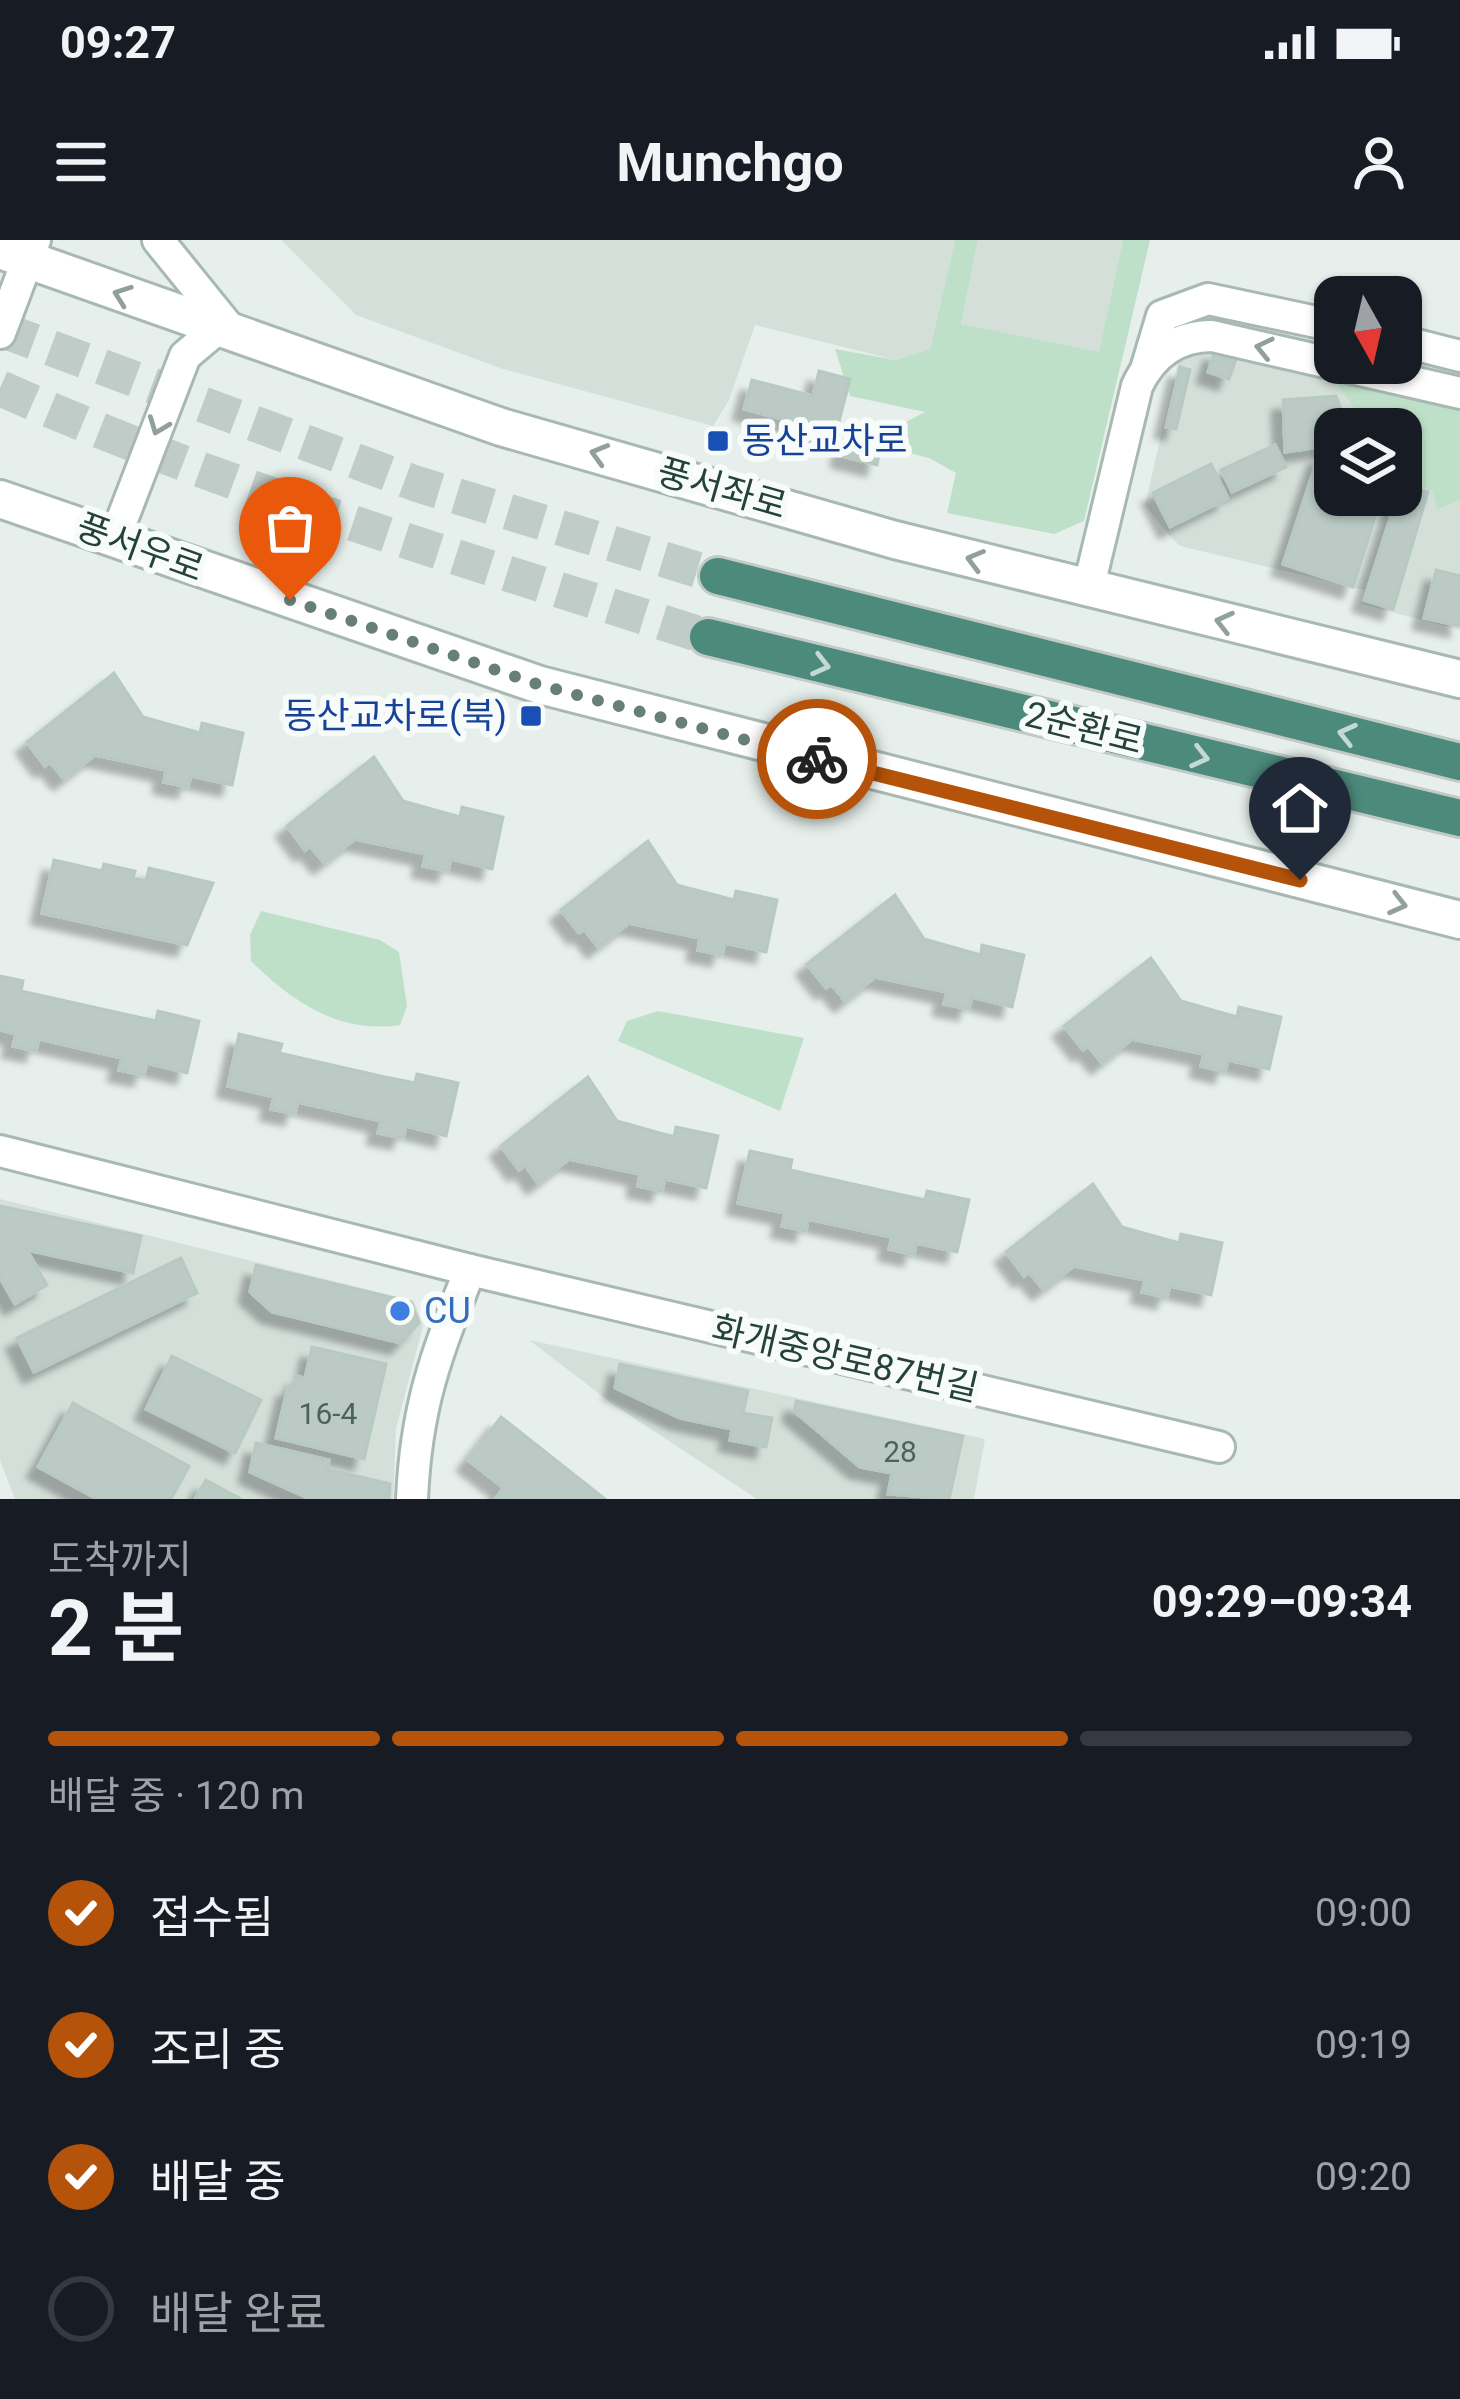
<!DOCTYPE html>
<html lang="ko">
<meta charset="utf-8">
<style>
:root{--surface:#171b24;--page:#242831;--text:#f1f3f6;--muted:#9ea1a6;--line:#363941;--accent:#b45309}
body{margin:0;font-family:Roboto,"Noto Sans KR",sans-serif;background:var(--page);color:var(--text);height:100vh;display:flex;flex-direction:column;font-size:45px;white-space:nowrap}
*{box-sizing:border-box;margin:0}
p{font-size:39px;color:var(--muted)}
.icon{flex:none;width:66px;height:66px;fill:none;stroke:currentColor;stroke-width:2;stroke-linecap:round;stroke-linejoin:round}
.map{position:relative;height:1259px;overflow:hidden}
.side{display:flex;flex-direction:column;background:var(--surface);flex:1}
.side>*{flex:none}
.needle{width:78px;rotate:172deg}
.fabs{position:absolute;left:1314px;top:36px;display:grid;gap:24px}
.fabs a{display:grid;place-items:center;width:108px;height:108px;border-radius:24px;background:var(--surface);box-shadow:0 3px 9px #0004;font-size:60px}
.pin{position:absolute;display:grid;place-items:center;width:102px;height:102px;color:#fff;margin:-123px -51px;border-radius:50% 50% 50% 0;rotate:-45deg;box-shadow:0 0 12px #0007}
.pin .icon{rotate:45deg}
.courier{position:absolute;display:grid;place-items:center;width:120px;height:120px;margin:-60px;border:9px solid #b45309;border-radius:50%;background:#fff;color:#222;box-shadow:0 3px 15px #0007}
.headline em{font-style:normal;font-weight:700}
.headline div{display:flex;flex-direction:column-reverse}
.headline{display:flex;align-items:center;justify-content:space-between;height:204px;padding:0 48px}
h1{font-size:78px;font-weight:700;line-height:90px}
.bar{display:grid;grid-template-columns:repeat(4,1fr);gap:18px 12px;align-content:center;height:144px;padding:0 48px}
.bar i{height:15px;border-radius:9px;background:var(--line)}
.bar .current{background:var(--accent)}
.bar p{grid-column:span 4}
ol{padding:0 48px;list-style:none}
li{display:flex;align-items:center;gap:36px;height:132px}
li p{margin-inline-start:auto}
li .icon{padding:12px;border-radius:50%;background:var(--accent);color:#fff;stroke-width:4}
li:last-child{color:var(--muted)}
li i{width:66px;height:66px;border:6px solid var(--line);border-radius:50%}
.status{display:flex;justify-content:space-between;align-items:center;height:84px;padding:0 60px;background:var(--surface);direction:ltr}
.status svg{height:33px;fill:currentColor}
header{display:flex;justify-content:space-between;align-items:center;height:156px;padding:0 48px;background:var(--surface);font-size:54px;font-weight:700}
.map>svg:first-child{display:block}
.built{fill:#d4dfda}
.green{fill:#bfe0c8}
.building{fill:#bbcac4;stroke:#b8c9c2;stroke-width:3;filter:url(#shadow)}
.lines{fill:none;stroke-linecap:round;stroke-linejoin:round}
.trunk-tunnel{stroke:#bfccc8;stroke-width:36;stroke-dasharray:36 18;stroke-linecap:butt}
.minor-casing{stroke:#a8b8b2;stroke-width:36}
.tertiary-casing{stroke:#a8b8b2;stroke-width:42}
.trunk-casing{stroke:#c2cac8;stroke-width:42}
.minor{stroke:#fff;stroke-width:30}
.tertiary{stroke:#fff;stroke-width:36}
.trunk{stroke:#4c8a7c;stroke-width:36}
.oneway{stroke:#92a09c}
.oneway2{stroke:#c4d9d4}
.done{stroke:#687f78;stroke-width:12;stroke-dasharray:0 21.6}
.route{stroke:#b45309;stroke-width:15}
.transit-dot{fill:#1a4fb4;stroke:#f7fbf9;stroke-width:4.5}
.shop-dot{fill:#3f7fe0;stroke:#f7fbf9;stroke-width:4.5}
.labels{text-anchor:middle;dominant-baseline:central;stroke-width:12;stroke-linejoin:round;paint-order:stroke}
.number-label{font-size:30px;fill:#4a645c}
.transit-label{font-size:36px;fill:#164399;stroke:#f7fbf9;text-anchor:start}
.street-label{font-size:36px;fill:#24423a;stroke:#f7fbf9}
.shop-label{font-size:36px;fill:#366cbe;stroke:#f7fbf9;text-anchor:start}
</style>
<div class="status"><b>09:27</b><svg viewBox="0 0 49 12"><path d="M0 12V9h3v3zM5 12V6h3v6zM10 12V3h3v9zM15 12V0h3v12zM26 1h20v11H26zM47 4h2v5h-2z"/></svg></div>
<header><svg class="icon" aria-label="menu" viewBox="0 0 24 24"><path d="M4 6h16M4 12h16M4 18h16"/></svg>Munchgo<svg class="icon" aria-label="person" viewBox="0 0 24 24"><circle cx="12" cy="8" r="4"/><path d="M4 21q1-7 8-7t8 7"/></svg></header>
<div class="map">
<svg width="1460" height="1259" viewBox="0 0 1460 1259">
<defs>
<filter id="shadow"><feDropShadow dx="-11" dy="11" stdDeviation="3" flood-color="#0004"/></filter>
</defs>
<rect width="100%" height="100%" fill="#e6efeb"/>
<g class="built">
<path d="M281,0H955L930,109L896,120L755,85L729,160L713,186L503,129L356,75Z"/>
<path d="M978,0H1123L1099,113L961,84Z"/>
<path d="M1209,102L1327,130L1358,174L1392,189H1335V255H1401V241L1432,251L1437,270L1460,260V390L1361,364L1364,350L1180,306L1169,295L1145,265L1179,117Z"/>
<path d="M0,959L414,1061L423,1086L396,1188L393,1259H15L0,1220Z"/>
<path d="M529,1100L985,1199L974,1259H757L614,1165Z"/>
</g>
<g class="green">
<path d="M955,0H978L961,84L1099,112L1123,0H1150L1084,281L1054,294L947,273L956,233L929,218L844,196L848,184L885,193L925,172L850,156L835,109L896,120L930,109Z"/>
<path d="M1327,130L1460,163V260L1437,270L1432,251L1401,241L1405,195L1358,174Z"/>
<path d="M261,671L380,700L399,712L407,766L400,785C338,794 293,762 251,721L250,695Z"/>
<path d="M658,771L804,798L780,871L618,801L627,781Z"/>
</g>
<g class="building">
<path d="M1215,110L1237,116L1229,139L1208,132Z"/>
<path d="M1180,127L1190,130L1176,189L1166,187Z"/>
<path d="M819,131L850,139L836,193L744,169L752,140L813,156Z"/>
<path d="M1336,156L1349,189H1335V205L1285,212L1283,160Z"/>
<path d="M845,201L880,209L877,225L842,216Z"/>
<path d="M1275,205L1286,227L1232,252L1221,230Z"/>
<path d="M1319,214L1335,219V255H1382L1353,347L1283,324Z"/>
<path d="M1211,224L1228,258L1170,287L1153,253Z"/>
<path d="M1401,244L1428,252L1393,369L1364,360Z"/>
<path d="M1436,330L1460,336V386L1424,378Z"/>
<path d="M114,433L143,477L200,493L202,483L243,493L232,545L191,536L188,547L164,542L166,530L95,515L64,539L50,522L45,526L27,502Z"/>
<path d="M374,517L403,561L460,577L462,567L503,577L492,629L451,619L448,631L423,626L426,614L355,599L324,623L310,606L305,610L287,586Z"/>
<path d="M648,601L677,645L734,660L736,651L777,660L766,712L725,703L722,715L698,710L700,698L629,683L598,707L584,689L579,693L561,670Z"/>
<path d="M54,620L102,631L104,624L135,631L133,638L146,641L149,628L213,643L187,705L42,673Z"/>
<path d="M895,655L924,699L981,715L982,705L1024,715L1012,767L972,757L969,769L944,764L947,752L875,737L845,761L831,744L826,748L807,724Z"/>
<path d="M1151,718L1181,761L1237,777L1239,767L1281,777L1269,829L1228,820L1225,832L1201,826L1204,814L1132,799L1102,823L1088,806L1083,810L1064,786Z"/>
<path d="M0,736L23,741L21,751L156,781L158,771L199,781L187,833L147,823L144,835L119,830L122,818L39,799L36,811L13,806L16,794L0,790Z"/>
<path d="M239,794L282,804L279,813L385,837L415,843L417,834L458,843L446,896L406,886L403,898L378,893L381,881L298,862L295,874L271,869L274,857L228,846Z"/>
<path d="M588,837L617,881L674,897L676,887L718,896L706,948L665,939L662,951L638,946L640,934L569,919L538,943L525,925L519,930L501,906Z"/>
<path d="M750,911L792,920L790,930L925,960L927,951L969,960L957,1012L916,1003L914,1015L889,1009L892,997L808,979L806,991L782,986L785,973L738,963Z"/>
<path d="M1093,944L1122,987L1179,1003L1181,994L1222,1003L1211,1055L1170,1046L1167,1058L1142,1052L1145,1040L1074,1026L1043,1049L1029,1032L1024,1036L1006,1012Z"/>
<path d="M0,966L141,996L133,1033L27,1010L47,1045L15,1064L0,1038Z"/>
<path d="M181,1018L197,1053L34,1132L17,1098Z"/>
<path d="M256,1025L411,1062L419,1083L401,1103L272,1072L250,1052Z"/>
<path d="M312,1107L386,1124L364,1219L276,1198L288,1146L294,1147L297,1136L305,1138Z"/>
<path d="M172,1116L261,1160L235,1213L146,1169Z"/>
<path d="M620,1124L748,1151L743,1173L772,1178L766,1207L730,1200L732,1189L680,1178L615,1148Z"/>
<path d="M796,1161L963,1196L949,1259L888,1254L892,1233L860,1227L794,1171Z"/>
<path d="M73,1163L189,1226L171,1259H97L38,1227Z"/>
<path d="M501,1177L605,1259H495L504,1248L468,1220Z"/>
<path d="M256,1203L329,1220L327,1229L390,1244L389,1259H310L250,1232Z"/>
<path d="M206,1240L241,1259H195Z"/>
</g>
<g class="lines">
<g class="trunk-tunnel">
<path d="M0,89L417,244L718,336"/>
<path d="M0,148C228,250 470,321 708,397"/>
</g>
<g class="minor-casing">
<g id="minor">
<path d="M158,0L234,94"/>
<path d="M0,93L35,0"/>
<path d="M1401,101L1460,116"/>
<path d="M1147,126L1162,76L1208,59L1335,86"/>
<path d="M115,298L185,116L217,89"/>
<path d="M1088,350L1137,146C1152,114 1177,96 1212,96L1460,153"/>
<path d="M0,911L470,1030L1219,1207"/>
<path d="M412,1259C416,1166 436,1115 470,1030"/>
</g>
</g>
<g class="tertiary-casing">
<g id="tertiary">
<path d="M0,10L501,187L895,300L1460,439"/>
<path d="M0,259L540,445L1460,680"/>
</g>
</g>
<g class="trunk-casing">
<g id="trunk">
<path d="M718,336L1460,522"/>
<path d="M708,397L1460,578"/>
</g>
</g>
<use href="#minor" class="minor"/>
<use href="#tertiary" class="tertiary"/>
<use href="#trunk" class="trunk"/>
</g>
<defs><path id="oneway-chevron" d="M-2-3.5L2.5 0L-2 3.5" fill="none" stroke-width="1.6" stroke-linecap="round" stroke-linejoin="round" transform="scale(3)"/></defs>
<g class="oneway">
<use href="#oneway-chevron" transform="translate(122 55) rotate(-160)"/>
<use href="#oneway-chevron" transform="translate(1264 108) rotate(-167)"/>
<use href="#oneway-chevron" transform="translate(158 186) rotate(111)"/>
<use href="#oneway-chevron" transform="translate(599 214) rotate(-164)"/>
<use href="#oneway-chevron" transform="translate(975 320) rotate(-165)"/>
<use href="#oneway-chevron" transform="translate(1224 382) rotate(-166)"/>
<use href="#oneway-chevron" transform="translate(1398 664) rotate(14)"/>
</g>
<g class="oneway2">
<use href="#oneway-chevron" transform="translate(821 425) rotate(14)"/>
<use href="#oneway-chevron" transform="translate(1347 494) rotate(-166)"/>
<use href="#oneway-chevron" transform="translate(1200 517) rotate(14)"/>
</g>
<g class="lines">
<path class="done" d="M290,360L540,445L817,519"/>
<path class="route" d="M817,519L1300,640"/>
</g>
<g class="transit-dot">
<rect x="706" y="189" width="24" height="24" rx="6"/>
<rect x="519" y="464" width="24" height="24" rx="6"/>
</g>
<circle class="shop-dot" cx="400" cy="1071" r="12"/>
<g class="labels">
<g class="number-label">
<text x="328" y="1173">16-4</text>
<text x="900" y="1211">28</text>
</g>
<g class="transit-label">
<text x="742" y="201">동산교차로</text>
<text x="507" y="476" text-anchor="end">동산교차로(북)</text>
</g>
<g class="street-label">
<text transform="translate(722 249) rotate(16)">풍서좌로</text>
<text transform="translate(140 308) rotate(20)">풍서우로</text>
<text transform="translate(1084 488) rotate(14)">2순환로</text>
<text transform="translate(845 1119) rotate(13)">화개중앙로87번길</text>
</g>
<g class="shop-label">
<text x="424" y="1071">CU</text>
</g>
</g>
</svg>
<div class="fabs">
<a><svg class="needle" viewBox="-14 -14 28 28"><path d="M0-13l5 13h-10z" fill="#e53935"/><path d="M0 13l5-13h-10z" fill="#9ea1a6"/></svg></a>
<a><svg class="icon" aria-label="layers" viewBox="0 0 24 24"><path d="M12 4l9 5-9 5-9-5zM3 14l9 5 9-5"/></svg></a>
</div>
<div class="pin" style="left:290px;top:360px;background:#ea580c"><svg class="icon" aria-label="bag" viewBox="0 0 24 24"><path d="M5 8h14l-1 12H6zM9 8a3 3 0 0 1 6 0"/></svg></div>
<div class="pin" style="left:1300px;top:640px;background:#1f2937"><svg class="icon" aria-label="home" viewBox="0 0 24 24"><path d="M3 11l9-7 9 7M6 9v11h12V9"/></svg></div>
<div class="courier" style="left:817px;top:519px"><svg class="icon" aria-label="bike" viewBox="0 0 24 24"><circle cx="6" cy="16" r="4"/><circle cx="18" cy="16" r="4"/><path d="M6 16l4-8h5l3 8M10 8l3 8H6M13 5h3"/></svg></div>
</div>
<section class="side">
<div class="headline"><div><h1>2 분</h1><p>도착까지</p></div><em>09:29–09:34</em></div>
<div class="bar"><i class="current"></i><i class="current"></i><i class="current"></i><i></i><p>배달 중 · 120 m</p></div>
<ol>
<li><svg class="icon" aria-label="check" viewBox="0 0 24 24"><path d="M5 12l5 5 9-10"/></svg>접수됨<p>09:00</p></li>
<li><svg class="icon" aria-label="check" viewBox="0 0 24 24"><path d="M5 12l5 5 9-10"/></svg>조리 중<p>09:19</p></li>
<li><svg class="icon" aria-label="check" viewBox="0 0 24 24"><path d="M5 12l5 5 9-10"/></svg>배달 중<p>09:20</p></li>
<li><i></i>배달 완료</li>
</ol>
</section>
